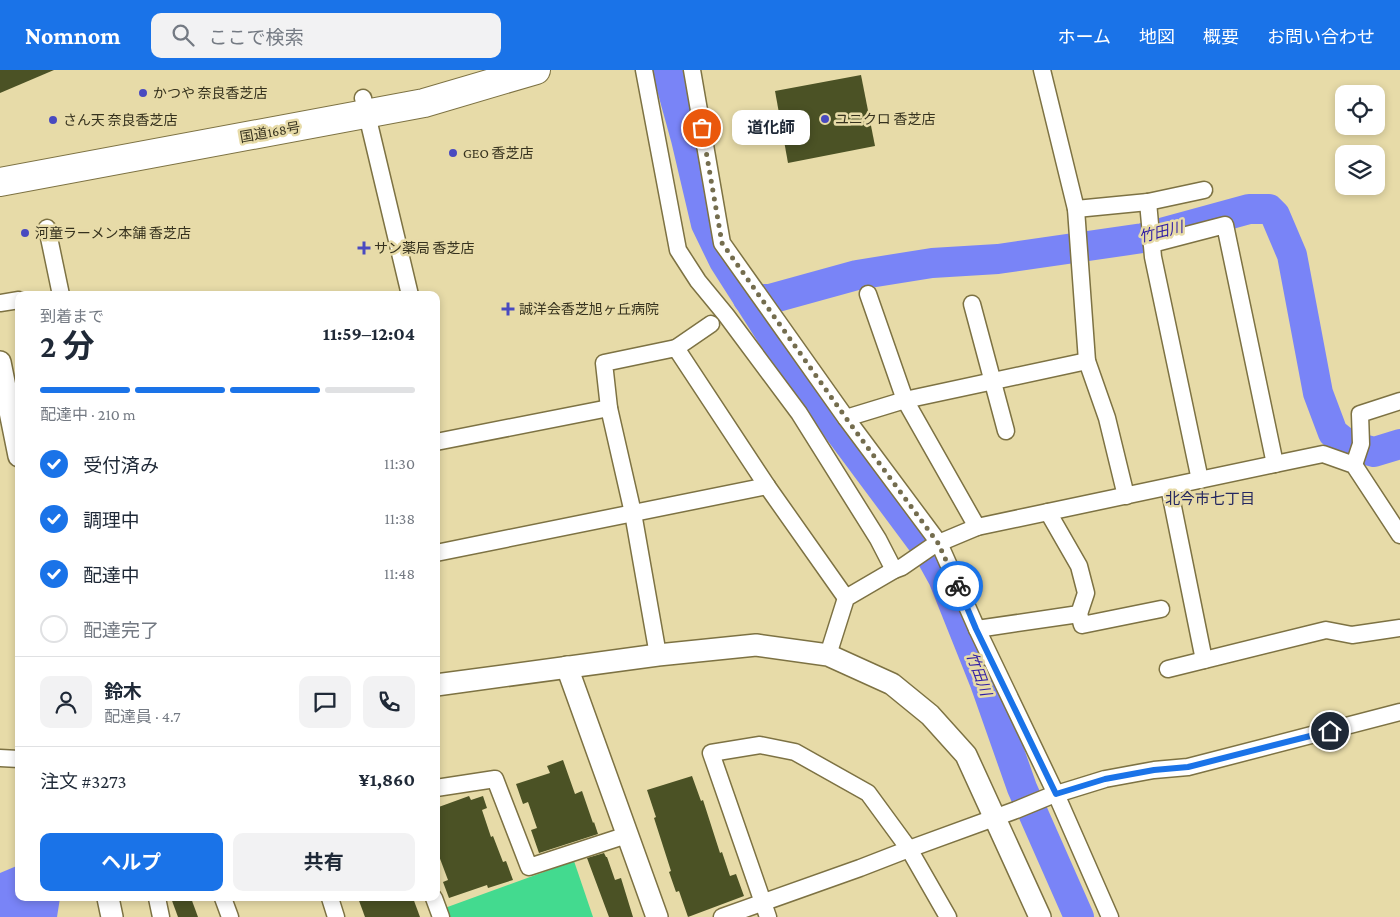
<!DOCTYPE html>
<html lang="ja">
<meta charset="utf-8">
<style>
:root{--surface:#fff;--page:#f2f2f3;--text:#1f2937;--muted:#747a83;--line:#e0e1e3;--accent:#1a73e8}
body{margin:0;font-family:"Crimson Pro","Noto Sans JP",serif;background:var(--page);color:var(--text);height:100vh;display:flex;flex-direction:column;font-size:19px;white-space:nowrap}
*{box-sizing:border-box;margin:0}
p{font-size:16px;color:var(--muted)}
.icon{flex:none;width:28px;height:28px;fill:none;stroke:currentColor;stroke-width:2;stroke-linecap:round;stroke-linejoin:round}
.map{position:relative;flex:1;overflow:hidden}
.side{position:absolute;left:15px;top:221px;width:425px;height:610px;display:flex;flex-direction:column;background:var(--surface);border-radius:10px;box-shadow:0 2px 8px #0003}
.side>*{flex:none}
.tools{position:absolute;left:1335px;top:15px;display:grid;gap:10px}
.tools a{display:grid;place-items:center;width:50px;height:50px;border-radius:10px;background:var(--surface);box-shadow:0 2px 8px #0003;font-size:25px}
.pin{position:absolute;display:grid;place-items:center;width:42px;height:42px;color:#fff;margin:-21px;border:2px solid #fff;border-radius:50%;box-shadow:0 1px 5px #0007}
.courier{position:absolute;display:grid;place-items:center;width:50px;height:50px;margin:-25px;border:4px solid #1a73e8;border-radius:50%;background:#fff;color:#222;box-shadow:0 1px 6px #0007}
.bubble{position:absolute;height:35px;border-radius:10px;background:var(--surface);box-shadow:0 2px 8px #0003;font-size:16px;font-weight:700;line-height:35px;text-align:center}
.headline em{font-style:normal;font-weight:700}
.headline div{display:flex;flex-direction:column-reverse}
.headline{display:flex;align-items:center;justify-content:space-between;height:85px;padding:0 25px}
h1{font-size:32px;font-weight:700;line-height:38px}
.bar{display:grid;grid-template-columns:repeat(4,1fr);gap:8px 5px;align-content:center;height:60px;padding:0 25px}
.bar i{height:6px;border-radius:4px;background:var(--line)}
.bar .on{background:var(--accent)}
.bar p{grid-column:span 4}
.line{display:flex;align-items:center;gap:12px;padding:0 25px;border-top:1px solid var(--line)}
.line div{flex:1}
.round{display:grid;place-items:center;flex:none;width:52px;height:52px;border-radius:10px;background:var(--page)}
ol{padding:0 25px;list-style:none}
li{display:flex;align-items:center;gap:15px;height:55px}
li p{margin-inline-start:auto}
li .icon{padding:5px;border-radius:50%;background:var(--accent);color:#fff;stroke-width:4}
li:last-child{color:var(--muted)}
li i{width:28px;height:28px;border:2px solid var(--line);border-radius:50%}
.primary-button{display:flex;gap:10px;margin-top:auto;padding:10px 25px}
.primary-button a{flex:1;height:58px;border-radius:10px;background:var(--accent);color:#fff;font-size:20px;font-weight:700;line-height:58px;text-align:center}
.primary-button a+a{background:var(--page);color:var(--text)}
header{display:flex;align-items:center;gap:30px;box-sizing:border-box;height:70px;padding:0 25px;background:var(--accent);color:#fff}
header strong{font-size:24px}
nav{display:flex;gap:28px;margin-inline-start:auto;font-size:18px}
.search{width:350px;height:45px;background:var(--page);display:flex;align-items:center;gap:12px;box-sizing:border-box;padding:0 18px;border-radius:10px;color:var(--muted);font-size:19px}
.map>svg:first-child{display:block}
.green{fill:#43da8f}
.water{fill:#7984f7}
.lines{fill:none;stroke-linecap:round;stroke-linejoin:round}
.river{stroke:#7984f7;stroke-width:30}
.building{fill:#4b5225}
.minor-casing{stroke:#7d7243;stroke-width:19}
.tertiary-casing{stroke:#7d7243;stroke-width:24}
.trunk-casing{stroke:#7d7243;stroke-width:30}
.minor{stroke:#fff;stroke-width:16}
.tertiary{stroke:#fff;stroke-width:21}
.trunk{stroke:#fff;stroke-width:28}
.done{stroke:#746d4e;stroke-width:5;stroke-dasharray:0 9}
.route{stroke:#1a73e8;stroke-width:6}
.poi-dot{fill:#494ac0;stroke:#e7dba8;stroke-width:2}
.labels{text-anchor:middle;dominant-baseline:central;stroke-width:5;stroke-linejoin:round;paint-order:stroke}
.poi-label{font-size:14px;fill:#36321e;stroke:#e7dba8;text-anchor:start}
.street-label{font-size:14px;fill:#36321e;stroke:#e7dba8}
.water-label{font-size:15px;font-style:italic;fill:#301ea5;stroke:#e7dba8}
.neighbourhood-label{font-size:15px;fill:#242760;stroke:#e7dba8}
</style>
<header>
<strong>Nomnom</strong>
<div class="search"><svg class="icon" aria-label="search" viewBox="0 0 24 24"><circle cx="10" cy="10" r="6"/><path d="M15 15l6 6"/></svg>ここで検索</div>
<nav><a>ホーム</a><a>地図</a><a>概要</a><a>お問い合わせ</a></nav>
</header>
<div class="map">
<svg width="1400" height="847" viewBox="0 0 1400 847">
<rect width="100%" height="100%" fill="#e7dba8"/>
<path class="green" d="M574,791L593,847H445L442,839Z"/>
<path class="water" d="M19,795V828H60L57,847H0V803Z"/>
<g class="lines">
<g class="river">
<path d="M667,0L686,69L706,154L724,191L793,299L927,479L943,508L985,613L1022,718L1079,847"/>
<path d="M748,229H770L857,205L932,193L998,189L1143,168L1249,139H1269L1275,145L1292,185L1318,323L1333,363L1348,375L1374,382L1400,374"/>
</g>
</g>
<g class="building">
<path d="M0,0H54L0,23Z"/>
<path d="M861,5L875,76L788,93L775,21Z"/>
<path d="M563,690L575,724L582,721L593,753L594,752L598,764L539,783L531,760L537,758L528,732L523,734L516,714L550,703L547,696Z"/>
<path d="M692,706L701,731L703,730L720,783L722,782L730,806L736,804L744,826L688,847L679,821L676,822L669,802L671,801L654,748L656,747L647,720Z"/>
<path d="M469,726L471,730L483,726L487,738L482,740L491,767L493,766L503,792L506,791L513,810L488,818L487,815L449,828L443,812L448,810L436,778V738Z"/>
<path d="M604,783L606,787H607L615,810L621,808L633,847H609L587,788Z"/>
<path d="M171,828H191L198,847H178Z"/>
<path d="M358,828H413L420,847H365Z"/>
</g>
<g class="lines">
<g class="minor-casing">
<g id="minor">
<path d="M644,0L678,180L698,211L726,245L799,343L878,469L894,500"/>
<path d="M692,0L722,173L846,348L939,473L977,559L1056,724L1110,847"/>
<path d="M1042,0L1076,139L1087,291L1107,348L1126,426"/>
<path d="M363,28L410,225"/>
<path d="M1148,132L1153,187L1200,410"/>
<path d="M1076,139L1148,132L1204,120"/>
<path d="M47,158L61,225"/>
<path d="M1152,174L1225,155L1275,394"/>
<path d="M868,224L905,330L977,457"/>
<path d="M0,233L19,230"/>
<path d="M972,234L1006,361"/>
<path d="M676,278L711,254"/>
<path d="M846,348L905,330L1087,291"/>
<path d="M436,372L609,338"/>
<path d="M1354,395L1361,374L1360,344L1400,331"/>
<path d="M1169,417L1204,590"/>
<path d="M436,483L767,416"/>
<path d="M1079,544L1082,555L1161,539"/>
<path d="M977,559L1079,544L1086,523L1079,496L1048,442"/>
<path d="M658,585L633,443L609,338L604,293L676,278L767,416L846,528"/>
<path d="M828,585L846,528L894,500L902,497L934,475L977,457L1275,394L1323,384L1354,395L1400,465"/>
<path d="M1168,599L1326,560L1352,565L1400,558"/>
<path d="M0,688L19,689"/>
<path d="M436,718L495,709L529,797L627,765"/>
<path d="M157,828L161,847"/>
<path d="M223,828L230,847"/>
<path d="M330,828L336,847"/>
<path d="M434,828L441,847"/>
<path d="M722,847L860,798L909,779L1016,740L1050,726L1105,709L1154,700L1188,697L1400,642"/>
<path d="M768,847L711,683L760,675L795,682L868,723L909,779L948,847"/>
</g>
</g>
<g class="tertiary-casing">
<g id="tertiary">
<path d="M0,292L19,386"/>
<path d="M567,597L657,847"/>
<path d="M436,615L658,585L756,575L828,585L892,614L930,645L966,685L1040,847"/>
<path d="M108,828L112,847"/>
</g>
</g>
<g class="trunk-casing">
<path id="trunk" d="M0,112L424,33L536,0"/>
</g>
<use href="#minor" class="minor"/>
<use href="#tertiary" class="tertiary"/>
<use href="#trunk" class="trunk"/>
</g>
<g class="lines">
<path class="done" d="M702,58L722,173L846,348L938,473L958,516"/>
<path class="route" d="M958,516L976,559L1056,724L1105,709L1154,700L1188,697L1330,661"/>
</g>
<g class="poi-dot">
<circle cx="143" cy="23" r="5"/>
<circle cx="825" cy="49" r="5"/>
<circle cx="53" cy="50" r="5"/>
<circle cx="453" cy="83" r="5"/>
<circle cx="25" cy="163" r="5"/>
<path d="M361.5 170.5h5v5h5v5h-5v5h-5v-5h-5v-5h5z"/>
<path d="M505.5 231.5h5v5h5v5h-5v5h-5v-5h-5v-5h5z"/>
</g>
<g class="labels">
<g class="poi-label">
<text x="153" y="23">かつや 奈良香芝店</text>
<text x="835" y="49">ユニクロ 香芝店</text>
<text x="63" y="50">さん天 奈良香芝店</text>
<text x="463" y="83">GEO 香芝店</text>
<text x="35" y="163">河童ラーメン本舗 香芝店</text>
<text x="374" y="178">サン薬局 香芝店</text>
<text x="519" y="239">誠洋会香芝旭ヶ丘病院</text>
</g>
<g class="street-label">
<text transform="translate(270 62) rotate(-10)">国道168号</text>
</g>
<g class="water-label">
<text transform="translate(1161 162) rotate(-14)">竹田川</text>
<text transform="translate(979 604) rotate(70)">竹田川</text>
</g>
<g class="neighbourhood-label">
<text x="1210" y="429">北今市七丁目</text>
</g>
</g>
</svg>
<div class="tools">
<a><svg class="icon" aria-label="locate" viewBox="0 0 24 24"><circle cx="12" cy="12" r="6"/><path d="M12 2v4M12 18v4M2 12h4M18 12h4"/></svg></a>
<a><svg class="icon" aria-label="layers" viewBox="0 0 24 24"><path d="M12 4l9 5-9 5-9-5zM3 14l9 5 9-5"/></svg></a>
</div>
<div class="pin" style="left:702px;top:58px;background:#ea580c"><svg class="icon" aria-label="bag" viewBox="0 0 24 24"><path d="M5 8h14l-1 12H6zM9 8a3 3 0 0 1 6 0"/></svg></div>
<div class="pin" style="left:1330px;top:661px;background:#1f2937"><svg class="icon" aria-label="home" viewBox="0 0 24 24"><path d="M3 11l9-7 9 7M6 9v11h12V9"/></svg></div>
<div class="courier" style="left:958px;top:516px"><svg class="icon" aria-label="bike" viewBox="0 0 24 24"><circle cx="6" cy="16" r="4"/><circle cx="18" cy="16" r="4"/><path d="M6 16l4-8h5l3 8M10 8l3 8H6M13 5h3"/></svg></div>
<div class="bubble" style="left:732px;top:40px;width:78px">道化師</div>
<section class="side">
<div class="headline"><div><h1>2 分</h1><p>到着まで</p></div><em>11:59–12:04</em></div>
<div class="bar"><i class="on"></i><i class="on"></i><i class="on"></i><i></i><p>配達中 · 210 m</p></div>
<ol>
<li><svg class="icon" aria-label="check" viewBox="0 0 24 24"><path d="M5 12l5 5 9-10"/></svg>受付済み<p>11:30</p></li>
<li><svg class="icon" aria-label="check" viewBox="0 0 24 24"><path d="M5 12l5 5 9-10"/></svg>調理中<p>11:38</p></li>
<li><svg class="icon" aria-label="check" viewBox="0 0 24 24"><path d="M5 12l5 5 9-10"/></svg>配達中<p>11:48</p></li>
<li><i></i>配達完了</li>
</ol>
<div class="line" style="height:90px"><a class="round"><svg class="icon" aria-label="person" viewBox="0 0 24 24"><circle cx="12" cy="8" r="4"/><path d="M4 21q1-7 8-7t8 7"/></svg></a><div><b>鈴木</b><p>配達員 · 4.7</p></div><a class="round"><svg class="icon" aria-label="chat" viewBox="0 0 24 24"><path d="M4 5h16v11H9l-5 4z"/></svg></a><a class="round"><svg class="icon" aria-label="phone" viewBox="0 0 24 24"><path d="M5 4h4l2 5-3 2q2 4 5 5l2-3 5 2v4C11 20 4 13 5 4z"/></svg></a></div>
<div class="line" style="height:65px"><div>注文 #3273</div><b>¥1,860</b></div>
<div class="primary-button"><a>ヘルプ</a><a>共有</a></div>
</section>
</div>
